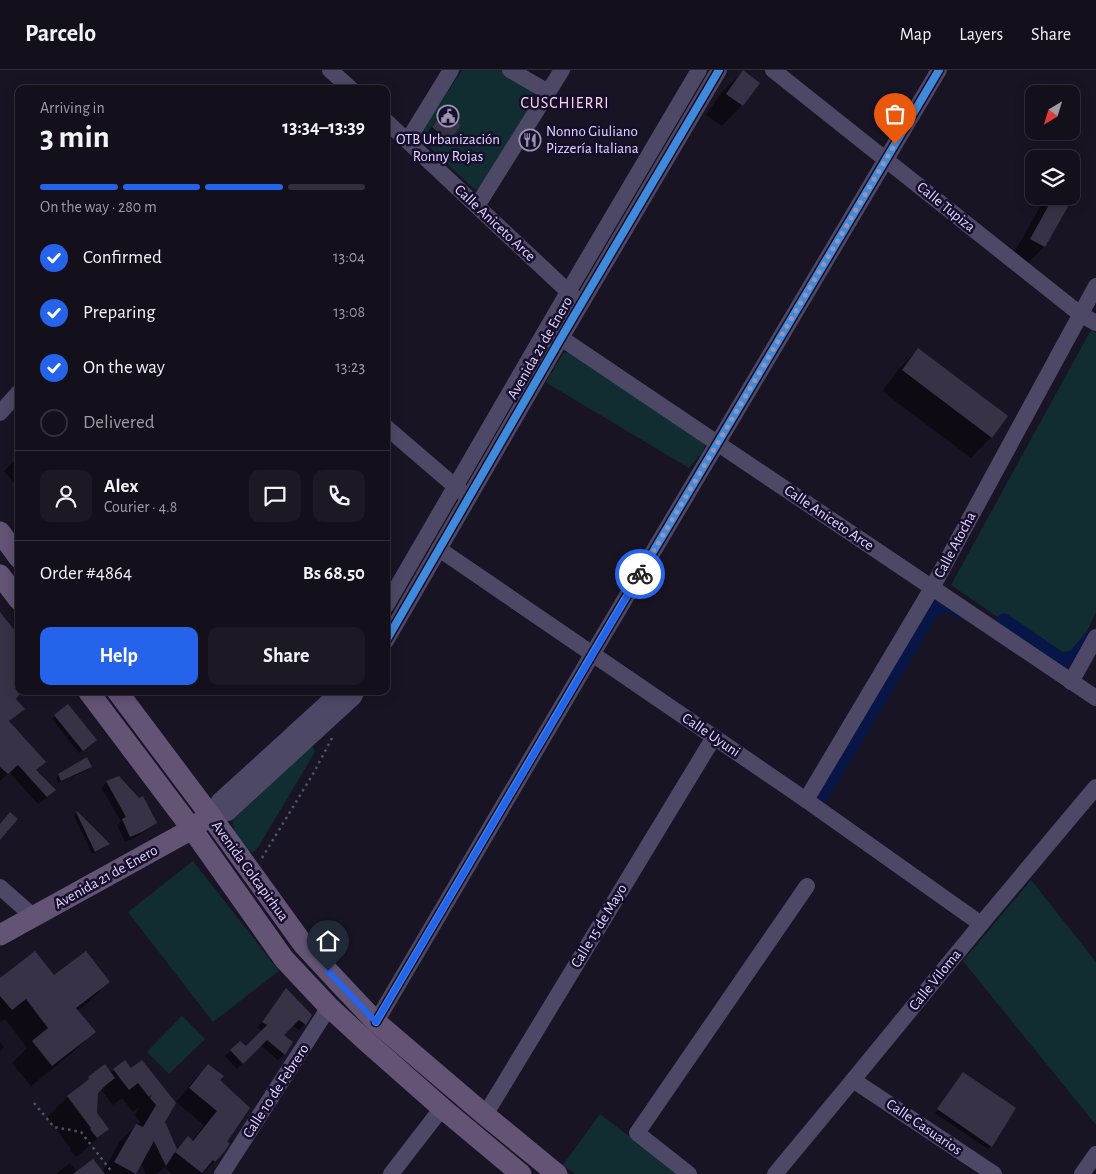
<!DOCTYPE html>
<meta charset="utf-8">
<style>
:root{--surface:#130f1b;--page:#1c1824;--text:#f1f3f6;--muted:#9d9ca3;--line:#322f3a;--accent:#2563eb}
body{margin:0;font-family:"Alegreya Sans",sans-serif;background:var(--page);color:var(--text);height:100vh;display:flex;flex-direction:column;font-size:19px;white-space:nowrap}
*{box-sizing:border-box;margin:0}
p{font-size:16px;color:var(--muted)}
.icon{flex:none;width:28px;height:28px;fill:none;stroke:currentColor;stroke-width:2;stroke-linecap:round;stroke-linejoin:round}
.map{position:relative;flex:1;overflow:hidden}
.details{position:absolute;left:15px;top:15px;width:375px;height:610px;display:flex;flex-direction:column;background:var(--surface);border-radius:10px;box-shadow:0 2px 12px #0003,0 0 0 1px var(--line)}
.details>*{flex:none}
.needle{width:32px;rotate:218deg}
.controls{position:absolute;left:1025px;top:15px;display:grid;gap:10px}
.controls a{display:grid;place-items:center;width:55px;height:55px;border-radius:10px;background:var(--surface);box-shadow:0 2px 12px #0003,0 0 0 1px var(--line);font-size:25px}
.pin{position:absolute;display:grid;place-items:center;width:42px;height:42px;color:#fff;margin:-51px -21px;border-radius:50% 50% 50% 0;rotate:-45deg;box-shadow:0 0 5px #0007}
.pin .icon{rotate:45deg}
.courier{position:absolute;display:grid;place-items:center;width:50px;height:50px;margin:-25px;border:4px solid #2563eb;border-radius:50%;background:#fff;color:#222;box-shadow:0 1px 6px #0007}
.head em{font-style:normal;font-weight:700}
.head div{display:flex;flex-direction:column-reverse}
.head{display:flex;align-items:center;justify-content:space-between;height:85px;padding:0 25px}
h1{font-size:32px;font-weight:700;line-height:38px}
.bar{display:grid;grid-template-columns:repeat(4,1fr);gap:8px 5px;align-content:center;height:60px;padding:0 25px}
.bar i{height:6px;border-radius:4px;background:var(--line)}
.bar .on{background:var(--accent)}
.bar p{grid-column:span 4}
.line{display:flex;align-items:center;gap:12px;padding:0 25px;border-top:1px solid var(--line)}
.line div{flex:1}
.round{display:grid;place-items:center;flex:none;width:52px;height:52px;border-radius:10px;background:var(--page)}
ol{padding:0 25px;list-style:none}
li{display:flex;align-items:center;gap:15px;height:55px}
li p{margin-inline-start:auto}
li .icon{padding:5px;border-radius:50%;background:var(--accent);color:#fff;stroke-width:4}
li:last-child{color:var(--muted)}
li i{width:28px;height:28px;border:2px solid var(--line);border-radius:50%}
.button{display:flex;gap:10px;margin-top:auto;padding:10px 25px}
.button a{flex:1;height:58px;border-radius:10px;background:var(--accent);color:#fff;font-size:20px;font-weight:700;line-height:58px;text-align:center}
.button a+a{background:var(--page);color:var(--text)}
header{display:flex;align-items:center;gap:30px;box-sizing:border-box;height:70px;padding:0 25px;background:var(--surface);border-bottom:1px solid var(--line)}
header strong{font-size:24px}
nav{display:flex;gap:28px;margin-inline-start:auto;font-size:18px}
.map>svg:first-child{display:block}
.green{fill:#112d32}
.shadow{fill:#0007}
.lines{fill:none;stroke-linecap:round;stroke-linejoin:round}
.canal{stroke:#071647;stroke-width:15}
.building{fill:#383246}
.path{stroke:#485467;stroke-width:2.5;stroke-dasharray:2.5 4;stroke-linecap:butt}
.minor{stroke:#4d4865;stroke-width:16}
.major{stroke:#635375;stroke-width:21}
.cycleway-casing{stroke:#160e2a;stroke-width:11}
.cycleway{stroke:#408adc;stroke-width:8}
.done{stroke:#9a92b2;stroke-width:5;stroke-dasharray:0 9}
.route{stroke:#2563eb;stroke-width:6}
.labels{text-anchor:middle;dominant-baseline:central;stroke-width:5;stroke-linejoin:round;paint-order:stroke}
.poi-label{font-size:15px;fill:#e0d6ff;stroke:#160e2a;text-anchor:start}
.street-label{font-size:15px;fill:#e0d6ff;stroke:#160e2a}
.neighbourhood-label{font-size:16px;letter-spacing:1px;fill:#ffd8ec;stroke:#160e2a}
</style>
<header>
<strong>Parcelo</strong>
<nav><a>Map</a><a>Layers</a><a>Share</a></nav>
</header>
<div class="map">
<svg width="1096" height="1104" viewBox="0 0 1096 1104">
<rect width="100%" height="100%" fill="#191424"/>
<g class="green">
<path d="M462,0H500L533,22L534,26V29L481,119L478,120L473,118L421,69V62Z"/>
<path d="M1091,260L1096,263V542L1075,587L1061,590L951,515Z"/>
<path d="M564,282L570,283L703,371L705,376L703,381L689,398L552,316L546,312Z"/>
<path d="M313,677L315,682L257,779L253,782H248L234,760L233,750L308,678Z"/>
<path d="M193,791L279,901L213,952L128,842Z"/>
<path d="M1031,810L1096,892V1055L963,891Z"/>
<path d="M182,946L205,969L169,1004L147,982Z"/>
<path d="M600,1044L678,1104H575L563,1095Z"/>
</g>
<g class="shadow">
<path d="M743,2L742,35L722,56L706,45L722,22Z"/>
<path d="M447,38L448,70L441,77L426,65L440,44Z"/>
<path d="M1071,107L1081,112L1044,177L1024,197L1010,190L1046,126H1071Z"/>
<path d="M918,279L991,367L971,388L882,321L898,300Z"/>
<path d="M19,387V418L4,401Z"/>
<path d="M0,544L19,621H21L14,629L24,639L8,652L35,701L55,720L47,728L38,734L9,702L0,711Z"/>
<path d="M55,646L92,672L79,683L52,649Z"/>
<path d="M91,697L88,700L58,713L56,708L59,705Z"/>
<path d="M119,707L155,753L150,758L136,767L125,772L117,755L121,751L101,718L106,713Z"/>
<path d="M77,742L109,774L106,777L92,784L74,746Z"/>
<path d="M54,907L108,912L88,933L77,941L94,962L73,982L31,1016L12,993L27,978L5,949L0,952V910Z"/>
<path d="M286,920L305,954L299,960L292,955L282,965L291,973L284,985L278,990L260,975L237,999L225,986L240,973L246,977L263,961L257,958L281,925Z"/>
<path d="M0,972L4,977L0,982Z"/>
<path d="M142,992L164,1052L176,1079L188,1068L191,1072L204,1055L176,1032L195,1009L209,995L219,1010L215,1091L202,1104H172L164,1097L157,1104H146L141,1093L134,1104H56L70,1093L77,1102L102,1103L120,1071L136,1055L138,1056L140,1051L135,1045L139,1037L133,1042L122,1028L113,1035L101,1020L97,1023L96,1043L107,1059L86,1079L76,1087L70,1080L71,1079L47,1047L67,1027L79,1018L89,1008L110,1004L114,1000H131Z"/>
<path d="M960,1007L991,1076L988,1079L935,1043Z"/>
</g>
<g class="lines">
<g class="canal">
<path d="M1004,551L1061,590L1075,587L1091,568"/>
<path d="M821,726L928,547C939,532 946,532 961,542"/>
</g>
</g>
<g class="building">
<path d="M743,0L760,13L743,36L726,24Z"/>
<path d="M447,36L458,43L453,50L461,55L449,71L432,57Z"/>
<path d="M1054,126H1074L1045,177L1030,169Z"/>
<path d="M918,278L1008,346L992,368L902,300Z"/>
<path d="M0,542L19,566V625L16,629L25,639L9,651L46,692L36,700L56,720L47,727L18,695L8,704L0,697Z"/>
<path d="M68,634L97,670L83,681L54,645Z"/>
<path d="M87,687L92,697L61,711L58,704Z"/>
<path d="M119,706L139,728L143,726L157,753L142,762L130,767L122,749L126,747L106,711Z"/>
<path d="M77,741L110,774L95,782L76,742Z"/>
<path d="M10,742L18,749L0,770V754Z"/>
<path d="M35,881L54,905L86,881L110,912L76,938L96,962L52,996L32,971L48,958L26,929L12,940L0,926V908Z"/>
<path d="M286,918L312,945L306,955L299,950L284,965L293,972L285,985L267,970L243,994L230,980L240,971L246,976L267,955L262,952Z"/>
<path d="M125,990L131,998L142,990L176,1033L165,1052L177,1079L166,1096L154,1071L136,1104L114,1092L136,1054L143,1057L156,1035L150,1028L152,1024L149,1027L138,1013L129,1020L113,999Z"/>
<path d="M105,994L115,1008L106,1015L98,1023L97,1043L109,1059L97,1068L90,1059L91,1058L67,1026L89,1009L88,1007Z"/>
<path d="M208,994L224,1006L220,1010L250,1038L227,1072L230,1073L225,1081L215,1092L213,1090L202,1103L175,1082L188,1066L193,1071L217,1041L189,1018Z"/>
<path d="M963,1002L1016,1038L992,1077L937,1039Z"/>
<path d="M93,1089L105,1104H73Z"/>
</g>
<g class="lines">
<g class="path">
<path d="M386,80L390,74"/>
<path d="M262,788L313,704L332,668"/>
<path d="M34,1033L54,1057L81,1062L112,1102"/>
</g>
<g class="minor">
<path d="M330,0L351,19"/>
<path d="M510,0L548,22"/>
<path d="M773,0L1080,244L1096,253"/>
<path d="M386,51L576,229"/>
<path d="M408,70L451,0"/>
<path d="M477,136L562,0"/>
<path d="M561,268L1096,628"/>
<path d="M0,343L19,322"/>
<path d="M386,357L464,424"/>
<path d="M439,479L806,730L981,854"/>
<path d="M386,536L568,222L699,0"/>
<path d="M386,571L561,268L719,0"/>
<path d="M1071,612L1096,567"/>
<path d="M806,730L932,518L1096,216"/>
<path d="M210,745L228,743L354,627L357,621"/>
<path d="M210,745L219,731L334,626L337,621"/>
<path d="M0,817L34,847"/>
<path d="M376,952L593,583L939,0"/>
<path d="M853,1010L994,1104"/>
<path d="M485,1045L714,667"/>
<path d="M222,1104L329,937"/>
<path d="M391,1104L442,1038"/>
<path d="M689,1104L637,1063L807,816"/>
<path d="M775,1104L853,1010L981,854L1096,717"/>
<path d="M1082,1104L1096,1084"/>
</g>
<g class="major">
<path d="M0,462L19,488"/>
<path d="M0,505L19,530"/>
<path d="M88,621L192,759L284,889L329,937L366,971L442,1038L521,1104"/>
<path d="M117,621L210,745L303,874L340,914L376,952L485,1045L557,1104"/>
<path d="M0,865L192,759L202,751"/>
</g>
<g class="cycleway-casing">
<g id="cycleway">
<path d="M386,571L561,268L719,0"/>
<path d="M376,952L593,583L939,0"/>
</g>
</g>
<use href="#cycleway" class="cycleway"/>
</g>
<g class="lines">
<path class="done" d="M640,504L895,74"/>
<path class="route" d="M328,901L376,952L640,504"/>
</g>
<defs>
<g id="civic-ring" transform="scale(1.125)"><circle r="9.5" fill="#160e2a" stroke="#9a92b2" stroke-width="1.5"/><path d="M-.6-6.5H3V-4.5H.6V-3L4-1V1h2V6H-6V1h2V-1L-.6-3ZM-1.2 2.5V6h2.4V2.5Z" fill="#9a92b2"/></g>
<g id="restaurant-ring" transform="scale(1.125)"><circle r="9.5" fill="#160e2a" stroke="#9a92b2" stroke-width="1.5"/><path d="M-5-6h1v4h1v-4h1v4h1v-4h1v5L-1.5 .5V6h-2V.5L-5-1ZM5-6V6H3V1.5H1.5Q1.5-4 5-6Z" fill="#9a92b2"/></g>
</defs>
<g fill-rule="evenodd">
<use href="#civic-ring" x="448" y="46"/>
<use href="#restaurant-ring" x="530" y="70"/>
</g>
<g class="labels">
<g class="poi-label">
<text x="546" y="61">Nonno Giuliano<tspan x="546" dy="17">Pizzería Italiana</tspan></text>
<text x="448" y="69" text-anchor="middle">OTB Urbanización<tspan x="448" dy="17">Ronny Rojas</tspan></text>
</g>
<g class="street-label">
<text transform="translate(946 137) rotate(39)">Calle Tupiza</text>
<text transform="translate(495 153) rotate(43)">Calle Aniceto Arce</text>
<text transform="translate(540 278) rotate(-60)">Avenida 21 de Enero</text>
<text transform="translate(829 448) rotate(34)">Calle Aniceto Arce</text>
<text transform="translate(955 475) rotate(-62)">Calle Atocha</text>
<text transform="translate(711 665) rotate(34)">Calle Uyuni</text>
<text transform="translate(250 801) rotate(54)">Avenida Colcapirhua</text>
<text transform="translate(106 807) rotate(-29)">Avenida 21 de Enero</text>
<text transform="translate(599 856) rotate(-59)">Calle 15 de Mayo</text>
<text transform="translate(935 910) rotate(-51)">Calle Viloma</text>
<text transform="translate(276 1021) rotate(-57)">Calle 10 de Febrero</text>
<text transform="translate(924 1057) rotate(34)">Calle Casuarios</text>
</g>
<g class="neighbourhood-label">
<text x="565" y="33">CUSCHIERRI</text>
</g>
</g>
</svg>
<div class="controls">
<a><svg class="needle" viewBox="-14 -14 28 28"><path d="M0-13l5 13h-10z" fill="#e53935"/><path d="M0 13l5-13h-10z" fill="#9d9ca3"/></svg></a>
<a><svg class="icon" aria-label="layers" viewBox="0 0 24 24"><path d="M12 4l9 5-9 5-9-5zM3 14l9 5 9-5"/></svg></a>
</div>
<div class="pin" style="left:895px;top:74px;background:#ea580c"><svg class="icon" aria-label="bag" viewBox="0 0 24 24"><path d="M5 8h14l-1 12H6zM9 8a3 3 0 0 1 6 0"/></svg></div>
<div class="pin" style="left:328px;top:901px;background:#1f2937"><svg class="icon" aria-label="home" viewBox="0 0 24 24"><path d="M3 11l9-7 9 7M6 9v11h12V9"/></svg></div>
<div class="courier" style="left:640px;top:504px"><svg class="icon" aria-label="bike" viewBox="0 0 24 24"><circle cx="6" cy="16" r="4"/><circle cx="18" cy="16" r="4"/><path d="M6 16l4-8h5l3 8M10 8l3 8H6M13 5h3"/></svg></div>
<section class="details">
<div class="head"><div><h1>3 min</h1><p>Arriving in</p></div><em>13:34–13:39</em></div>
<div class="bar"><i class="on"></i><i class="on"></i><i class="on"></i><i></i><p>On the way · 280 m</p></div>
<ol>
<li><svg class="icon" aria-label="check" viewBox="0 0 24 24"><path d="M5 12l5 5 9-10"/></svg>Confirmed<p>13:04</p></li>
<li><svg class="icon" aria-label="check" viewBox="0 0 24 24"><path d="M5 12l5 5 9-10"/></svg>Preparing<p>13:08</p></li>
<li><svg class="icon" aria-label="check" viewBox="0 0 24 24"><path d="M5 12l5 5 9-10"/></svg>On the way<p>13:23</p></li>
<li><i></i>Delivered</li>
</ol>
<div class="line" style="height:90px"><a class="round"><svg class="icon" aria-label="person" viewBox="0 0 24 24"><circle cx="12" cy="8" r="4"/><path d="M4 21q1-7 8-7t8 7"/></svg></a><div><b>Alex</b><p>Courier · 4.8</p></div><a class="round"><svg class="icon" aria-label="chat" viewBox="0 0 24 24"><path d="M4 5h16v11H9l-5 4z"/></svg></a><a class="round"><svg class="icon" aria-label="phone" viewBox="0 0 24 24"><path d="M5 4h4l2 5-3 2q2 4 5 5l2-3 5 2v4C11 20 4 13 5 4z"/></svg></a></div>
<div class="line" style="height:65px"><div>Order #4864</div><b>Bs 68.50</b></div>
<div class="button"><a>Help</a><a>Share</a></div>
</section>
</div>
